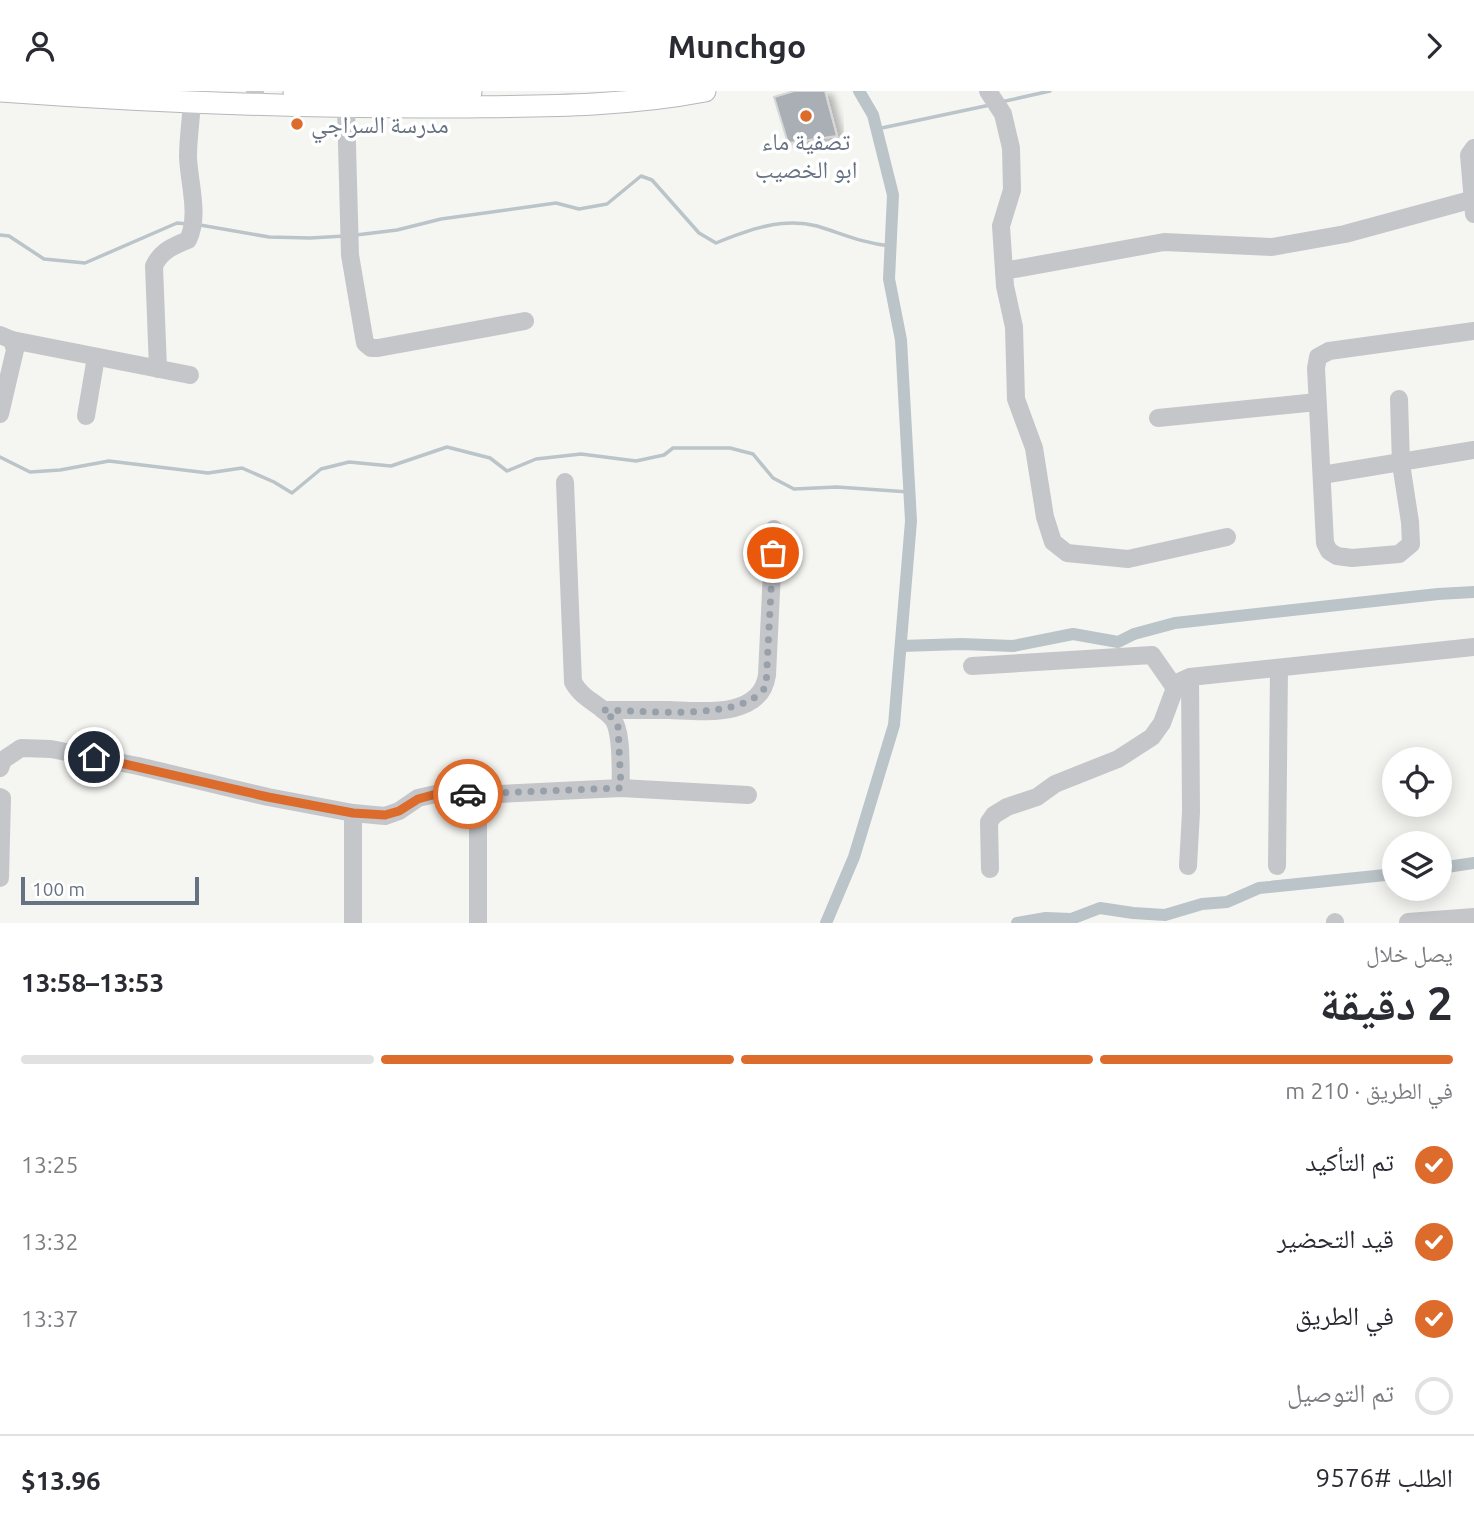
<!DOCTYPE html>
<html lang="ar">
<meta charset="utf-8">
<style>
:root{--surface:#fff;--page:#f2f2f3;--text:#2b2b33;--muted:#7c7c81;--line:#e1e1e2;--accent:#dc6b2c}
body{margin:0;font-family:Ubuntu,"Noto Naskh Arabic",sans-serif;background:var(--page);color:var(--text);direction:rtl;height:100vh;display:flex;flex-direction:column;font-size:26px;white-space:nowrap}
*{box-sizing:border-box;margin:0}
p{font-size:23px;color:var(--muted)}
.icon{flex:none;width:38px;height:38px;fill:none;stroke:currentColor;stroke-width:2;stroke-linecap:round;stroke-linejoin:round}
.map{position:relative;height:832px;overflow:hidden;direction:ltr}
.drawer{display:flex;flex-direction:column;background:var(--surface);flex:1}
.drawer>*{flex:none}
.controls{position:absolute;left:1382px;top:656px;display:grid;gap:14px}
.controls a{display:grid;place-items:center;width:70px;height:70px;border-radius:50%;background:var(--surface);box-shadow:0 4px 18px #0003;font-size:35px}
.scale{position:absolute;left:21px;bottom:18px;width:178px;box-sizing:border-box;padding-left:7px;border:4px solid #667282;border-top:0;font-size:19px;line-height:24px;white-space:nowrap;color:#667282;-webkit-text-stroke:5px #fff;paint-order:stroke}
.pin{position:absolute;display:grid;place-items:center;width:60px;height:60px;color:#fff;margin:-30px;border:4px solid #fff;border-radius:50%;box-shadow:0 2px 7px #0007}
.courier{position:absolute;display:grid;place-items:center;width:70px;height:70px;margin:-35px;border:5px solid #dc6b2c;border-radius:50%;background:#fff;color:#222;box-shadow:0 2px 9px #0007}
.summary em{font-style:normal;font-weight:700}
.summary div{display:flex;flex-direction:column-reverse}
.summary{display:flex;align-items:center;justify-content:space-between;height:119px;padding:0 21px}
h1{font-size:46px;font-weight:700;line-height:52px}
.bar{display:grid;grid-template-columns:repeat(4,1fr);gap:10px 7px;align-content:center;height:84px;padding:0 21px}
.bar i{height:9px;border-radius:5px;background:var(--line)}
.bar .selected{background:var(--accent)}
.bar p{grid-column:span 4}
.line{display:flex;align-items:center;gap:18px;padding:0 21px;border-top:2px solid var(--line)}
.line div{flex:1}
ol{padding:0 21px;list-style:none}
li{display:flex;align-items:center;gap:21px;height:77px}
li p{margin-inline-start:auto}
li .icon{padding:7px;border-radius:50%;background:var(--accent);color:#fff;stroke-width:4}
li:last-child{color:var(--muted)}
li i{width:38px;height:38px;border:4px solid var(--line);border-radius:50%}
header{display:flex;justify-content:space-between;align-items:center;height:91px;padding:0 21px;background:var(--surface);font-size:32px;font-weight:700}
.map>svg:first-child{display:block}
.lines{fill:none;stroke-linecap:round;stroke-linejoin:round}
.stream{stroke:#bbc4c9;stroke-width:3.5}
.canal{stroke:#bbc4c9;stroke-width:12}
.building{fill:#aaafb6;stroke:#d7d7d5;stroke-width:2;filter:url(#shadow)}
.major-casing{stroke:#b4b8bc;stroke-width:23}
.minor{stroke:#c4c6ca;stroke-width:18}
.major{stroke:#fff;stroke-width:21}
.done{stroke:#98a0a9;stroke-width:7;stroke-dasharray:0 12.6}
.route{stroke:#dc6b2c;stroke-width:9}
.poi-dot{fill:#dc6b2c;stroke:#fff;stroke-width:2.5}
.labels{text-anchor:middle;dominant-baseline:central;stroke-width:7;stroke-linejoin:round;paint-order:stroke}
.poi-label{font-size:24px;fill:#667282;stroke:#fff;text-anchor:start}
</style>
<header><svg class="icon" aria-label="forward" viewBox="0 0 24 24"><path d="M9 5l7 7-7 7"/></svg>Munchgo<svg class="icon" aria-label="person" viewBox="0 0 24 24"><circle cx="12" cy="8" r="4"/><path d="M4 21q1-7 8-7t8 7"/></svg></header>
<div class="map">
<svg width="1474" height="832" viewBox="0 0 1474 832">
<defs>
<filter id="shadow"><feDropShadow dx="7" dy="4" stdDeviation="3.5" flood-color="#0004"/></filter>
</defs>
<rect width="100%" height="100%" fill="#f5f6f2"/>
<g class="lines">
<g class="stream">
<path d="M1001,11L1050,0"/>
<path d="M877,38L990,14"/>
<path d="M200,134L269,146L310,147L345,145"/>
<path d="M0,144L9,145L44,168L85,172L177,132L188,133"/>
<path d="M356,144L397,139L441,128L556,112L579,118L607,113L641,85L652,89L699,142L716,152C748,139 782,126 817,135C843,143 862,152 890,155"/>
<path d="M0,366L30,381L60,379L109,370L208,382L242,377L274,391L292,402L321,378L349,371L391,375L447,356L490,367L507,380L536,368L581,363L636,370L664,364L673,357H730L753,363L773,387L794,398L837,396L909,401"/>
</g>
<g class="canal">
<path d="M901,555L962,553L1013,555L1073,543L1118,551L1134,543L1175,532L1438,503L1474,501"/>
<path d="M1440,777L1474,772"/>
<path d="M826,832L854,766L894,634L911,430L901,249L889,188L893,104L873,24L859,0"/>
<path d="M1017,832L1046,827L1071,828L1100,817L1133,822L1165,824L1202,813L1227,811L1259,797L1395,783"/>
</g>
</g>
<path class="building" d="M794,0H825L837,45L788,52L774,6Z"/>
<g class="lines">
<g class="major-casing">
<g id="major">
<path d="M0,0C152,11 304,17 456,16C539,15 622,16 705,0"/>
<path d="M294,1H471"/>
</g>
</g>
<g class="minor">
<path d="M988,0L1003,23L1011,57L1012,99L1001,135L1005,195L1014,236L1016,308L1034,357L1045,426L1053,451L1067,462L1128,468L1227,446"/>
<path d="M255,1V0"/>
<path d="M346,17L350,164L365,252L371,257H378L525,230"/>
<path d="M1474,57L1469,64L1474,123"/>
<path d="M1004,180L1164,151L1272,156L1345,143L1474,108"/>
<path d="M0,244L12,249L15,259L0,323"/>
<path d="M12,249L190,284"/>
<path d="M158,278L154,175C161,160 173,155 188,149C200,125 189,92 188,66C188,48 191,29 192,11"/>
<path d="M1399,308L1401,373L1410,431L1411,453L1399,463L1352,467L1337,465L1329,460L1325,452L1316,277L1318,266L1329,260L1474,240"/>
<path d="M86,325L96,266"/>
<path d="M1158,327L1317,311"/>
<path d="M1322,384L1474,359"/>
<path d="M565,391L573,591C582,608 600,613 612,627C623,640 620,680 621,697"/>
<path d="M972,575L1152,564L1175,597"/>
<path d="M603,619C625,619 647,619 669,619C701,620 761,628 767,584L774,438"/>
<path d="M0,677L3,669L21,657L51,658L138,675L268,706L353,722L385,725L399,720L418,707L440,702L478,704L621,697L748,704"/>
<path d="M478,704V832"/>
<path d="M0,706L2,707L0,787"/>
<path d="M1188,775L1191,721L1190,586L1474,556"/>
<path d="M1277,775L1279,577"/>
<path d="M990,778L989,731L994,724L1007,716L1037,706L1055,693L1118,668L1152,646L1162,632L1175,597L1179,591L1190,586"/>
<path d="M1335,831V832"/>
<path d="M1408,831L1474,826"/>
<path d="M353,832V722"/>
</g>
<use href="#major" class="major"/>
</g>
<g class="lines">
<path class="done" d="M468,703L621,697L618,636L612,627L603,619C642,619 744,632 766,595L773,462"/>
<path class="route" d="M94,666L268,706L353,722L385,724L399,720L418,708L440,702L468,703"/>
</g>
<g class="poi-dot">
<circle cx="806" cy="25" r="7"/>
<circle cx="297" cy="33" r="7"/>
</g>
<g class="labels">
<g class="poi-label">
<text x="311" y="33">مدرسة السراجي</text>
<text x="806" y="50" text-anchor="middle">تصفية ماء<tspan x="806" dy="28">ابو الخصيب</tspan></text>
</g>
</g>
</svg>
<div class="controls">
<a><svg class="icon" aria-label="locate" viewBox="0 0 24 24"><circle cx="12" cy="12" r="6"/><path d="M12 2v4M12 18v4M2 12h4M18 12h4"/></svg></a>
<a><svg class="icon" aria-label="layers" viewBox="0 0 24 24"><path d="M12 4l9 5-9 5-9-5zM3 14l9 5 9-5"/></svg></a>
</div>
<div class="scale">100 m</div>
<div class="pin" style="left:773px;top:462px;background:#ea580c"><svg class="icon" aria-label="bag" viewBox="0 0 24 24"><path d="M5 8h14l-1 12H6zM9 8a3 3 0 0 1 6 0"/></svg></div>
<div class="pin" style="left:94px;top:666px;background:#1f2937"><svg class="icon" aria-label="home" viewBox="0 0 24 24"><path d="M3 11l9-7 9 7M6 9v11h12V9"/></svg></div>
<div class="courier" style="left:468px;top:703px"><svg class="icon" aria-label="car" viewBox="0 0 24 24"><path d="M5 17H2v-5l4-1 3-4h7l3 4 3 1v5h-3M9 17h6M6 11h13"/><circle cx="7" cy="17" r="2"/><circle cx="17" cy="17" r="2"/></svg></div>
</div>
<section class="drawer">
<div class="summary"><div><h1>2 دقيقة</h1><p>يصل خلال</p></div><em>13:53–13:58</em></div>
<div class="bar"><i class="selected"></i><i class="selected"></i><i class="selected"></i><i></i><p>في الطريق · 210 m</p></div>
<ol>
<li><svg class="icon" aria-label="check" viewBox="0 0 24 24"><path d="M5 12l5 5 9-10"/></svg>تم التأكيد<p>13:25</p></li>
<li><svg class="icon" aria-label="check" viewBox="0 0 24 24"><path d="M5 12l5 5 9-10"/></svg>قيد التحضير<p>13:32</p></li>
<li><svg class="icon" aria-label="check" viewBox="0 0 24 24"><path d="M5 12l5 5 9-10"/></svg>في الطريق<p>13:37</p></li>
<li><i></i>تم التوصيل</li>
</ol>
<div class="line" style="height:91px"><div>الطلب #9576</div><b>$13.96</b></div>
</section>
